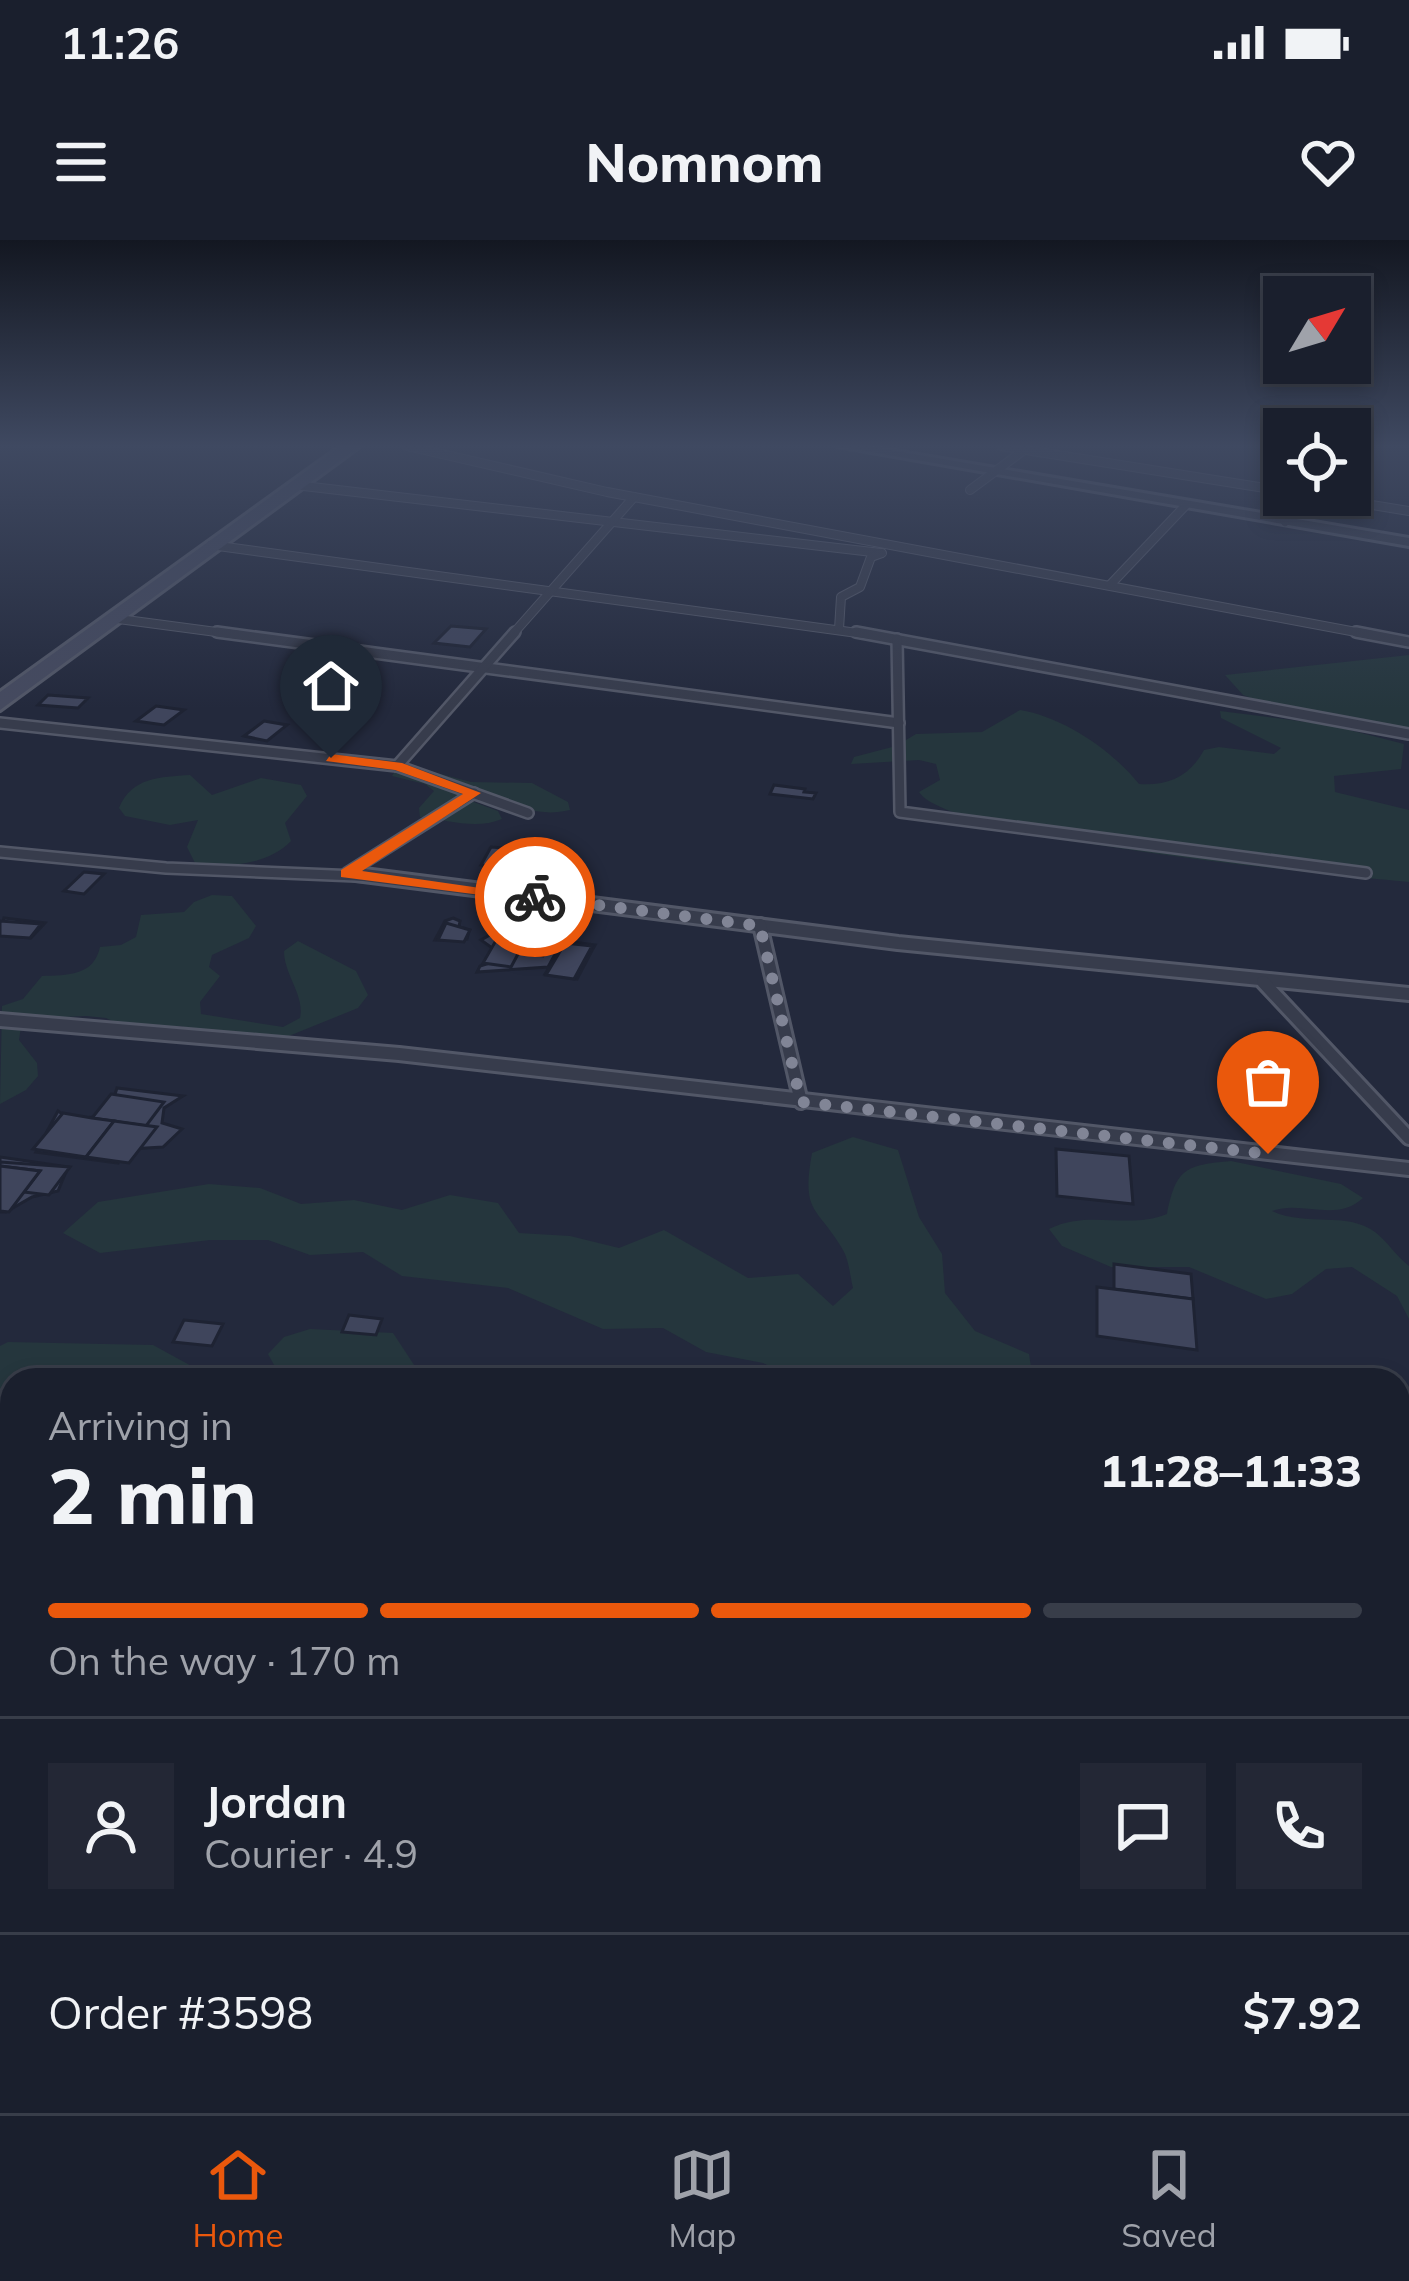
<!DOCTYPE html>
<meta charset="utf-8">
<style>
:root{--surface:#1a1f2d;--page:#232735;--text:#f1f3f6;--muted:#9fa2aa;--line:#383d49;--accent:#ea580c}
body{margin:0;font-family:Mulish,sans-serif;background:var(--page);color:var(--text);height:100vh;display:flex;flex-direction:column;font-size:45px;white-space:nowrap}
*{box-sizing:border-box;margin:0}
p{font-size:39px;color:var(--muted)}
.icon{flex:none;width:66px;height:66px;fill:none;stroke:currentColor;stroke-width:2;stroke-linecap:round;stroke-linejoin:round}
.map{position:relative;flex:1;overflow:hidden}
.side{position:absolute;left:0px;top:1128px;width:1410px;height:747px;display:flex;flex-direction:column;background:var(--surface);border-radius:36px 36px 0 0;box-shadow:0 6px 18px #0003,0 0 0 3px var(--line)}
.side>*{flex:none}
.needle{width:78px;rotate:52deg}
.controls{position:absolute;left:1263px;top:36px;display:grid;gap:24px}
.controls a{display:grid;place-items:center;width:108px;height:108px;border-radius:0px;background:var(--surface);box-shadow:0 6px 18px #0003,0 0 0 3px var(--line);font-size:60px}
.pin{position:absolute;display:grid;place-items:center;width:102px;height:102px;color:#fff;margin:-123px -51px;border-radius:50% 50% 50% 0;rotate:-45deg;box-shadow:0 0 12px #0007}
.pin .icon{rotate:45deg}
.courier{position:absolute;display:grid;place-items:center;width:120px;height:120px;margin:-60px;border:9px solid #ea580c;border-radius:50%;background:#fff;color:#222;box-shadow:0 3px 15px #0007}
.summary em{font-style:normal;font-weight:800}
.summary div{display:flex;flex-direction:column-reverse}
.summary{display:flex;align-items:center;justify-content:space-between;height:204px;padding:0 48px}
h1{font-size:78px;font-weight:800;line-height:90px}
.bar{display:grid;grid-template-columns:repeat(4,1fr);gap:18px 12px;align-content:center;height:144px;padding:0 48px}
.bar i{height:15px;border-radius:9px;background:var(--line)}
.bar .current{background:var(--accent)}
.bar p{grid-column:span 4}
.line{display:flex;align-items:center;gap:30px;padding:0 48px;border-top:3px solid var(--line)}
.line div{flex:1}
.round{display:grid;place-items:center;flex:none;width:126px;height:126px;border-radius:0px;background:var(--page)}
.status{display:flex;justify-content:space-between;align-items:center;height:84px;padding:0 60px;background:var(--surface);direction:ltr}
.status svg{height:33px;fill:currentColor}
header{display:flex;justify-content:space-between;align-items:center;height:156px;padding:0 48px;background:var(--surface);font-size:54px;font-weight:800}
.tab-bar{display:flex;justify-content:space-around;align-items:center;height:168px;border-top:3px solid var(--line);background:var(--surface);font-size:33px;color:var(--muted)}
.tab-bar a{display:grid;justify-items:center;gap:6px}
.tab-bar .current{color:var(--accent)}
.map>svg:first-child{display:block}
.green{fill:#25363d}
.building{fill:#3f455c;stroke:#1e2333;stroke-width:3}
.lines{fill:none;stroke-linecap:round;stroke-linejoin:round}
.lane-far3-casing{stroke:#525767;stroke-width:10}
.lane-far2-casing{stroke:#525767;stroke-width:14}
.lane-far1-casing{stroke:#525767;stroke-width:18}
.lane-casing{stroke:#525767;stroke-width:26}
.street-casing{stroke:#525767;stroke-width:6}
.secondary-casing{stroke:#525767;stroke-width:6}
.lane-far3{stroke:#373c4c;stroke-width:8}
.lane-far2{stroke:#373c4c;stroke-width:9}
.lane-far1{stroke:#373c4c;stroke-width:12}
.lane{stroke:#373c4c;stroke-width:20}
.street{fill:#373c4c;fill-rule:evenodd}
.secondary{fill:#454a5f;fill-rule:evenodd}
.route{fill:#ea580c}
.done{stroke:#818596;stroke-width:12;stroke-dasharray:0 21.6}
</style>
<div class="status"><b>11:26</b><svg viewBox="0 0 49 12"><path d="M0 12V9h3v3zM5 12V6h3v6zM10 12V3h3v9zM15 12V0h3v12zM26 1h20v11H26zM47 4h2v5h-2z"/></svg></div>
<header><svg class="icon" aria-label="menu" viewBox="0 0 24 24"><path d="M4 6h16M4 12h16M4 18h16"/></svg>Nomnom<svg class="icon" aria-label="heart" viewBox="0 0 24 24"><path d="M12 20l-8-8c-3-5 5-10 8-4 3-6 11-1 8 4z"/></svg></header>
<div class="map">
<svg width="1409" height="1873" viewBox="0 0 1409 1873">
<rect width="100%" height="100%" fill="#23293c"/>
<g class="green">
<path d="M1409,415V488L1256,460L1243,455L1225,435Z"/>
<path d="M1020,470C1063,477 1112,510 1139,544C1169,546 1190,536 1204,510L1219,507L1274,514L1281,508L1221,478L1220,471L1330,485L1404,504L1401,529L1334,536L1335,552L1409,570V642C1336,635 950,600 919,552L940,540L936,524L919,520L851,524L854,517L896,506L916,494L982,492Z"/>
<path d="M414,527L471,542L532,543L568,562L570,570C525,581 494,550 460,557L498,571L502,579C476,590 448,580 420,577L419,568L434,551L425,544L392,536L397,528Z"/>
<path d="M190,535L212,555L261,538L301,545L307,556L285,583L291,601C268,625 227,628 196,625L187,607L198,580L170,585L125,576L119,568C132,537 160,537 190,535Z"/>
<path d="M212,655L232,656L256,686L249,698L212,715L209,727L220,736L200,762L201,774L283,787L300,778C305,755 284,735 284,711L298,701L356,731L368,755L358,768L279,800L236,801L180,786L135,792L106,778L86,776L41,778L21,787L19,800L37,823L38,836L26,850L0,864L2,766L23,759L42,736C67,735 94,736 100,707L121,705L136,697L141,675L184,672L194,662Z"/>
<path d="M853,897L898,910L919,977L942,1014L945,1053L975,1091L1029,1114L1033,1140H799L763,1123L706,1112L663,1088L603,1089L508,1048L402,1036L363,1012L310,1015L268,1000H210L100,1013L63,993L98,962L209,944L260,948L301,964L354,960L402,970L450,955L498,963L519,993L570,996L619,1008L664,990L748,1038L798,1034L833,1066L853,1048C850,1036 849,1020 843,1010C817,965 801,975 812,913Z"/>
<path d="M1231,921L1341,944L1363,958C1336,983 1303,960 1272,971C1306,987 1347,971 1375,992C1387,1001 1396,1016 1409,1026V1079L1397,1056L1352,1027L1326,1029L1292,1054L1266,1059L1189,1027H1111L1062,1006L1049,989C1089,969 1128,990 1167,974C1176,929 1185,925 1231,921Z"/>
<path d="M310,1089L393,1093L424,1140H299L278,1132L268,1114L284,1097Z"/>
<path d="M8,1102L153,1105L217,1140H12V1166L0,1164V1106Z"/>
</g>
<g class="building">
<path d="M451,386L486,389L470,407L434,403Z"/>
<path d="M48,455L88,458L78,468L38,465Z"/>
<path d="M156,466L184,470L164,485L136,481Z"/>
<path d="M264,481L287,485L267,501L244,496Z"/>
<path d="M774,545L805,549L804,552L816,553L813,559L770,554Z"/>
<path d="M491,607L517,609L504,633L489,631L492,626L481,625Z"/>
<path d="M84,632L104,634L84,654L64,651Z"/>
<path d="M4,678L45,683L31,698L0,694Z"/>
<path d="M453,678L460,681L459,687L469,690L467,699L435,700L445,681Z"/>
<path d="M499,679L570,687L548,727L477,732L480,726L506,718L481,700L495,692L499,687L491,683Z"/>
<path d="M0,681L41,684L30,698L0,696Z"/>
<path d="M446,683L470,690L464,702L438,700Z"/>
<path d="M506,683L533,686L511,727L483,723Z"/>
<path d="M530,692L554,695L543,716L518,713Z"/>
<path d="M565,701L595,705L577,739L545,734Z"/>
<path d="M565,703L592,706L574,739L546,735Z"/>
<path d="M117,848L183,856L164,868L162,883L182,889L163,907L130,909L120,915L118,923L36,912L58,871L70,879L108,876Z"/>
<path d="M111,854L164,862L146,886L92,878Z"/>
<path d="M63,873L92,878L114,881L86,917L33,909Z"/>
<path d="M114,881L157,887L129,923L86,917Z"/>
<path d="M1056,909L1129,916L1133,964L1057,956Z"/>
<path d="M0,917L68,927L58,951L32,957L6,972H0Z"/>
<path d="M0,922L70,927L49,955L24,952L40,931L0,926Z"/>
<path d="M0,926L40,931L9,972L0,971Z"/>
<path d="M1114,1024L1191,1034L1193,1059L1114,1049Z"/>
<path d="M1097,1047L1193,1059L1197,1110L1097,1096Z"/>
<path d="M349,1075L382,1079L376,1095L342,1092Z"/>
<path d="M184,1080L223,1084L212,1106L173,1102Z"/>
<path d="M737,1863H813L812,1873H735Z"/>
</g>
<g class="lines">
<g class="lane-far3-casing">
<g id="lane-far3">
<path d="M407,206L607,252L1372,395"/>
<path d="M1001,206L1284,251"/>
<path d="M295,245L881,313"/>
<path d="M970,250L1024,210"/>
<path d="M1311,255L1409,271"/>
<path d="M1285,282L1310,255"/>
<path d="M211,305L872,395"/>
<path d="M1110,345L1185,266"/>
<path d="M111,378L239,395"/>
<path d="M839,389L841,357L860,347L871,317L882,313"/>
<path d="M512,395L634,257"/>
</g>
</g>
<g class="lane-far2-casing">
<g id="lane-far2">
<path d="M217,392L899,483"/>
<path d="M856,392L1409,494"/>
<path d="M1356,392L1409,402"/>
<path d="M897,399L900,572L1366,633"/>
<path d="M0,483L397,526L528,573"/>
<path d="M397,526L515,392"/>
<path d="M0,612L166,628L380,637"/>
<path d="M347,633L474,553"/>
</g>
</g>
<g class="lane-far1-casing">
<g id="lane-far1">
<path d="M356,634L898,703L1409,754"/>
<path d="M760,685L801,862"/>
<path d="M1263,742L1409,898"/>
<path d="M0,780L399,814L1409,929"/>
</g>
</g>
<g class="lane-casing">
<path id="lane" d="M0,1443L12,1423"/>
</g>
<g class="street-casing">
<g id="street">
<path d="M837,206H866L1409,298V306Z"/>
<path d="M0,1254L12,1256V1284L0,1282Z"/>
<path d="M1398,1478L1409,1480V1516L1398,1514Z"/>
<path d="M330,1863H376L373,1873H327Z"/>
<path d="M909,1863H955L954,1873H908Z"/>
</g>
</g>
<g class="secondary-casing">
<path id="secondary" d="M341,206H360L0,470V452Z"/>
</g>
<use href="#lane-far3" class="lane-far3"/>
<use href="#lane-far2" class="lane-far2"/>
<use href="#lane-far1" class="lane-far1"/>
<use href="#lane" class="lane"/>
<use href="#street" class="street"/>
<use href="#secondary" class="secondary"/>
</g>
<linearGradient id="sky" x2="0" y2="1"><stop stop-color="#131721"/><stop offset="0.44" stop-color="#3f4961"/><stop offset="1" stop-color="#3f4961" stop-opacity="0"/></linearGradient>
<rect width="1409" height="468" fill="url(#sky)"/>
<path class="route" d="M331,514L402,523L481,553L362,631L543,657L535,662L341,637V630L463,554L395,530L326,521Z"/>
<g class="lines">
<path class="done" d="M535,657L760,686L801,862L1268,914"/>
</g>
</svg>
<div class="controls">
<a><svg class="needle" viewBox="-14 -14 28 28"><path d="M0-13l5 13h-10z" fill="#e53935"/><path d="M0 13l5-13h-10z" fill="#9fa2aa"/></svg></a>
<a><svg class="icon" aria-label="locate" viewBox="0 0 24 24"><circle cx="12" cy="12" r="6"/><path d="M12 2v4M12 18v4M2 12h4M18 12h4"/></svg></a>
</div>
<div class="pin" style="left:1268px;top:914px;background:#ea580c"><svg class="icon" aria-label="bag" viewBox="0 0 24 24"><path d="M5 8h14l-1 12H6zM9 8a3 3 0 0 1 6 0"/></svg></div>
<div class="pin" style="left:331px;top:518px;background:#1f2937"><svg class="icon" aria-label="home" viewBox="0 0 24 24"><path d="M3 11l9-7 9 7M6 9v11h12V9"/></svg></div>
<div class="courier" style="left:535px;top:657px"><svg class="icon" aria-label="bike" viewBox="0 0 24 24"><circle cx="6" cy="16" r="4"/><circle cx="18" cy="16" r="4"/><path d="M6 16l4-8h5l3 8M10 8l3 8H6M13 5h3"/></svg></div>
<section class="side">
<div class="summary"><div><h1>2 min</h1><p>Arriving in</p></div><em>11:28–11:33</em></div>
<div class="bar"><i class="current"></i><i class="current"></i><i class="current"></i><i></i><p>On the way · 170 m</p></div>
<div class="line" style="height:216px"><a class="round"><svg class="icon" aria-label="person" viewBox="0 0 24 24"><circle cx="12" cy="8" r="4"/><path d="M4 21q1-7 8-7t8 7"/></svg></a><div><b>Jordan</b><p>Courier · 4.9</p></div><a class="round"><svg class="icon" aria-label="chat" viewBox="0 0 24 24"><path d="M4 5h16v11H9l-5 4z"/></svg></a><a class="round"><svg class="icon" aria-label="phone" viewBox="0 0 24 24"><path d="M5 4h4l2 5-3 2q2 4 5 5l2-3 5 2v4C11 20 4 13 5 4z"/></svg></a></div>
<div class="line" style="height:156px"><div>Order #3598</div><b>$7.92</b></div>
</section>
</div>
<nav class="tab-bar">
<a class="current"><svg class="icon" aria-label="home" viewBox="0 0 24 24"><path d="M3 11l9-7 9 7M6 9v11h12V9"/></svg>Home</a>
<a><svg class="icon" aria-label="map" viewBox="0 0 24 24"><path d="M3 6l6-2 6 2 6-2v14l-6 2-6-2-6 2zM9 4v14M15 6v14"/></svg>Map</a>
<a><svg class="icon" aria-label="saved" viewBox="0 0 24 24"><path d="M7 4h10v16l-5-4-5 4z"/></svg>Saved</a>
</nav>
